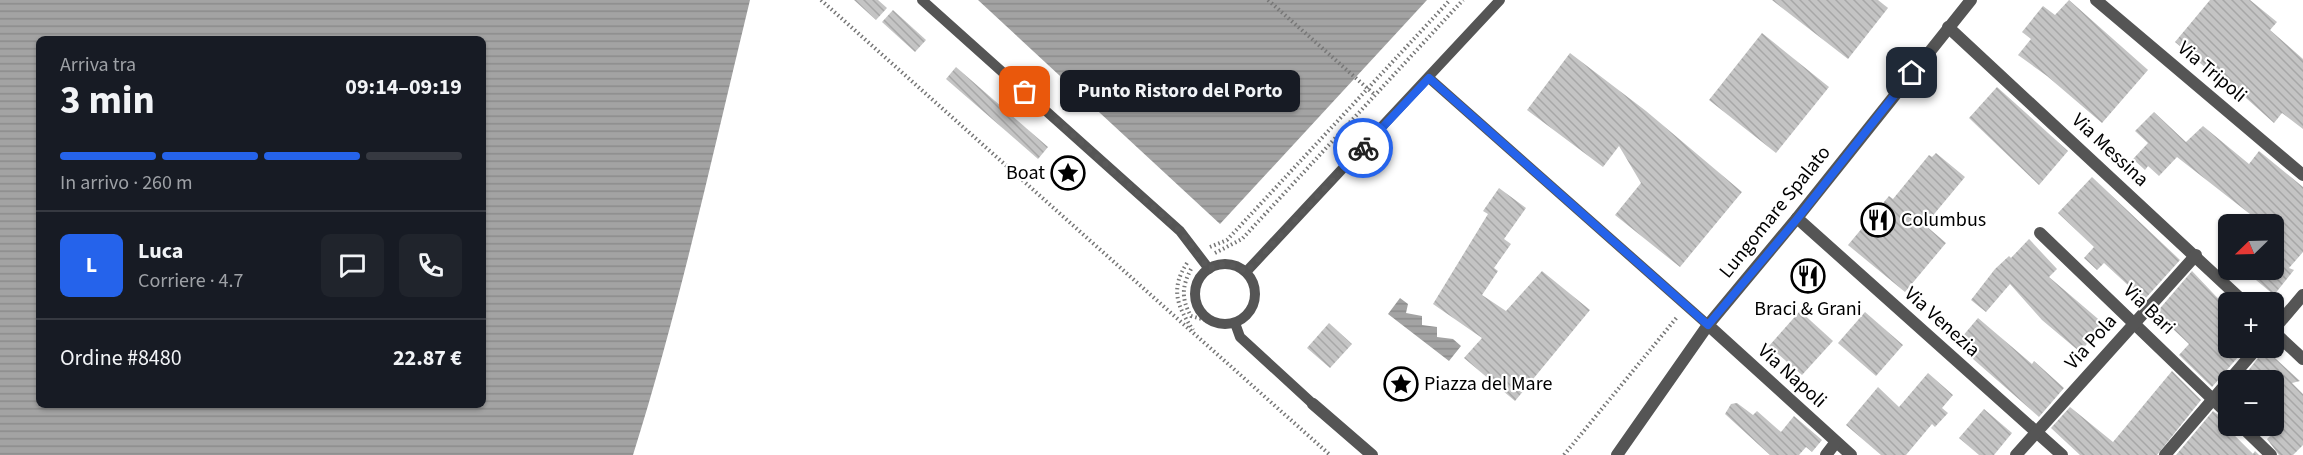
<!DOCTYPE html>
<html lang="it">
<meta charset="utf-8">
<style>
:root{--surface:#171b24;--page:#20242c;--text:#f1f3f6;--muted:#9ea1a6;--line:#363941;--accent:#2563eb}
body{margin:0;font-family:"Source Sans 3",sans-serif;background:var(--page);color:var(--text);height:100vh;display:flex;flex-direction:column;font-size:22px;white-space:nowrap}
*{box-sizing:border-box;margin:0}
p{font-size:20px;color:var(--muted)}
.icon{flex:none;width:33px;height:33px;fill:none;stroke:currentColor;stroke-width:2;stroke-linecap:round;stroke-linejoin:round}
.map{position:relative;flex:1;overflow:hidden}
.side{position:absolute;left:36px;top:36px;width:450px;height:372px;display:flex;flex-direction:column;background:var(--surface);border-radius:9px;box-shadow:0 2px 4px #0004}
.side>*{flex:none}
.needle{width:39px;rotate:247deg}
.fabs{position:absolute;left:2218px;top:214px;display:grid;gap:12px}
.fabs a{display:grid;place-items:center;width:66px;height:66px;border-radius:9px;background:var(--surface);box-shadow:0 2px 4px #0004;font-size:30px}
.pin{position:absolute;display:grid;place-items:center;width:51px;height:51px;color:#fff;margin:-26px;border-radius:12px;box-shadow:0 3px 9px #0006}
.courier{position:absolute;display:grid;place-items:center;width:60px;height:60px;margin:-30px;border:4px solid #2563eb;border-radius:50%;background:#fff;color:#222;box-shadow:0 2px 8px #0007}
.bubble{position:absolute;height:42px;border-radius:9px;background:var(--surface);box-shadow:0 2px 4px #0004;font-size:20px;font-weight:700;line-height:42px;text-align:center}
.headline em{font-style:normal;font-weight:700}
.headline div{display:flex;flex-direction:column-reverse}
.headline{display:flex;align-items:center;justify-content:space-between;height:102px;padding:0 24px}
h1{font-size:39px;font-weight:700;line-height:45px}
.bar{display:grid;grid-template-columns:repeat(4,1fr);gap:9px 6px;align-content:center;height:72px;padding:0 24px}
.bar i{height:8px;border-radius:4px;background:var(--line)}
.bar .selected{background:var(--accent)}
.bar p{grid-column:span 4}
.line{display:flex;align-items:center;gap:15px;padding:0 24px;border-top:2px solid var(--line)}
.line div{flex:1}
.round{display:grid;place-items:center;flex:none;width:63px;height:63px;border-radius:9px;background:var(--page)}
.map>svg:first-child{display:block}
.water{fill:url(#water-rules);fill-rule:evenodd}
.building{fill:url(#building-back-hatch)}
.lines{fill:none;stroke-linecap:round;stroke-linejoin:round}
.path{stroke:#777;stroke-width:4;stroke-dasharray:1.5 3;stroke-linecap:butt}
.service{stroke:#555;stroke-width:10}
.minor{stroke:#555;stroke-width:12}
.tertiary{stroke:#555;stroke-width:12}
.done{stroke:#595959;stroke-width:6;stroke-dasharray:0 10.8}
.route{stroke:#2563eb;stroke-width:8}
.labels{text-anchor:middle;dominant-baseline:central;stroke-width:4.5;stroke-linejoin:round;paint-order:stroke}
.street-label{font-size:20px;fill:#000;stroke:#fff}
.poi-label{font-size:20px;fill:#000;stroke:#fff;text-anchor:start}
</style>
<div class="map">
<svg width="2303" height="455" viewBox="0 0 2303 455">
<defs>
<pattern id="water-rules" width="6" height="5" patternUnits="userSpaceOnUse" patternTransform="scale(1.5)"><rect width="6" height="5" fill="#a3a3a3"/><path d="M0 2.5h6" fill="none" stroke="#8b8b8b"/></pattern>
<pattern id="building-back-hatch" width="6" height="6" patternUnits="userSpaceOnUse" patternTransform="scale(1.5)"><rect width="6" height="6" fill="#c4c4c4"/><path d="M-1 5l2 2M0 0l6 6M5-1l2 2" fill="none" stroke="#a7a7a7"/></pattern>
</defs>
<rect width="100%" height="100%" fill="#fff"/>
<g class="water">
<path d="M0,0H750C713,152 680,306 633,455H0ZM39,39H483V405H39Z"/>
<path d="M978,0H1427L1220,224Z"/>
<path d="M1400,298L1408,304L1406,313L1422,316V325L1437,327V337L1453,339L1461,346L1449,361L1388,314Z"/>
</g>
<g class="building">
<path d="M854,0H878L887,8L876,20Z"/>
<path d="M1772,0H1878L1888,8L1848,59Z"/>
<path d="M2069,0L2148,70L2102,123L2047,76L2018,55L2031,39L2022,32L2043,6L2055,15Z"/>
<path d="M2210,0H2250L2277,22L2270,30L2303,59V129L2282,113L2274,123L2227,81L2225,84L2175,42Z"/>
<path d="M893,10L926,40L915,52L882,22Z"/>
<path d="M1762,33L1829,87L1776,153L1709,100Z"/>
<path d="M1570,53L1646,111L1742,192L1680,267L1615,215L1641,183L1619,146L1603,167L1527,110Z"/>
<path d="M956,67L1048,147L1038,159L946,79Z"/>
<path d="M1997,87L2068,151L2039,185L1969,118Z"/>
<path d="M2154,112L2186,142L2203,126L2249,164L2259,151L2303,187V252L2289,268L2294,270L2274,295L2244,270H2274V225H2264L2177,157L2159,176L2148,166L2145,170L2133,159L2148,143L2135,131Z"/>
<path d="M1936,153L1965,177L1925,225L1946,243L1905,292L1848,245L1889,196L1893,199L1929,155L1932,157Z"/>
<path d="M2092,177L2180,260L2144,300L2104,263L2097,270L2084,258L2094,247L2058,213Z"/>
<path d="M1499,188L1526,208L1504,239L1511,244L1494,268L1498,271L1482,295L1506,311L1542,271L1590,310L1515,401L1464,358L1482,338L1433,304L1488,214L1483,211Z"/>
<path d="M2029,239L2057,269L2049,277L2104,324L2080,352L2042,320L2010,284L1986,312L1971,300L1995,269L2009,256L2011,258Z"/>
<path d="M2192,271L2229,310V348H2246L2212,387L2179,355L2189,344L2156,313Z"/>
<path d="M1800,311L1833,341L1802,375L1769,346Z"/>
<path d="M1865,312L1903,345L1876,376L1838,343Z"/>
<path d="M1978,318L2032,364L2034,361L2064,388L2039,417L1956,344Z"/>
<path d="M1329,323L1352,344L1330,368L1307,348Z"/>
<path d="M2265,349L2300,381L2292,383L2303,394V445L2293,455H2279L2267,439L2274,432V381H2240Z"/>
<path d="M2172,371L2201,400L2157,455H2080L2051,428L2070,407L2113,442Z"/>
<path d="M1928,373L1953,395L1942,408L1948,413L1935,427L1932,424L1906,455H1881L1846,425L1878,387L1899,407Z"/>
<path d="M1737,403L1753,415L1757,411L1781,432L1794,416L1822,440L1812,452L1806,447L1799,455H1770L1725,414L1731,404Z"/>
<path d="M1984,409L2012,433L1994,455H1979L1959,438Z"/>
<path d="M2213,411L2229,423V430L2253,454L2255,451L2259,455H2176Z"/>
</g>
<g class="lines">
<g class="path">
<path d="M821,0L1330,455"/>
<path d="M1268,0L1375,95"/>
<path d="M1210,247L1227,240L1450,0"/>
<path d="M1215,253L1242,239L1463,0"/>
<path d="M1187,263C1170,289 1177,306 1193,330"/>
<path d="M1191,269C1182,286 1181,299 1191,316L1212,322"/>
<path d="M1564,455L1678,316"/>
</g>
<g class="service">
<path d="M922,0L1180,231L1209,269"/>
<path d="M1429,78L1708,325"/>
<circle cx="1225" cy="294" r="30"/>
<path d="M1246,272L1500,0"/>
<path d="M1235,323L1240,337L1313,404"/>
</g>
<g class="minor">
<path d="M2096,0L2303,175"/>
<path d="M1948,27L2245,303"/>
<path d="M1797,218L2062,455"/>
<path d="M2040,233L2229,415"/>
<path d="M1708,325L1851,455"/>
<path d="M2274,329L2303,295"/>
<path d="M2274,332L2303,359"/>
<path d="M1313,404L1372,455"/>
<path d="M2241,426L2271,455"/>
<path d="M1826,455L1836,442"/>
<path d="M2016,455L2196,255"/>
<path d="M2165,455L2257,348"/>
</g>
<path class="tertiary" d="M1617,455L1708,325L1797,218L1971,0"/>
</g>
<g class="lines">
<path class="done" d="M1025,92L1180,231L1209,269C1222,261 1234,264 1246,272L1363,148"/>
<path class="route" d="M1363,148L1429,78L1708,325L1797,219L1912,73"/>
</g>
<defs>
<g id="sight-ring" transform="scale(1.725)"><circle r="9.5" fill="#fff" stroke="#000" stroke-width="1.5"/><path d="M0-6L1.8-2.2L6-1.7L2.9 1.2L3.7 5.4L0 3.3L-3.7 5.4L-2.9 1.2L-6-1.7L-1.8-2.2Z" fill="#000"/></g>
<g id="restaurant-ring" transform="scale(1.725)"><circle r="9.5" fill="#fff" stroke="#000" stroke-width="1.5"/><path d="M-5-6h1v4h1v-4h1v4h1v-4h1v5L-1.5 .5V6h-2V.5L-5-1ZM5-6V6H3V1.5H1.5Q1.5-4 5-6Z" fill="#000"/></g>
</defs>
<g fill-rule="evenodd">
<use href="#sight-ring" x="1068" y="173"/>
<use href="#restaurant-ring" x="1878" y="220"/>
<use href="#restaurant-ring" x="1808" y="276"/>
<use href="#sight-ring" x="1401" y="384"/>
</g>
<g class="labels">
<g class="street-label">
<text transform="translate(2212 72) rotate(40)">Via Tripoli</text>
<text transform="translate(2110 150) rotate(43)">Via Messina</text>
<text transform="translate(1775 212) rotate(-51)">Lungomare Spalato</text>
<text transform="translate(2149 309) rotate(44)">Via Bari</text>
<text transform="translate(1942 322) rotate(42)">Via Venezia</text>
<text transform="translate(2091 342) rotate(-48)">Via Pola</text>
<text transform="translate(1792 376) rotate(42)">Via Napoli</text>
</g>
<g class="poi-label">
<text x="1045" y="173" text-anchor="end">Boat</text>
<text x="1901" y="220">Columbus</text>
<text x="1808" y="309" text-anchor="middle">Braci &amp; Grani</text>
<text x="1424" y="384">Piazza del Mare</text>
</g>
</g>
</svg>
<div class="fabs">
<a><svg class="needle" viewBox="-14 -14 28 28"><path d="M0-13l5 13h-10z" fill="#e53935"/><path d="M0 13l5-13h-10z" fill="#9ea1a6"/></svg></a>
<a>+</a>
<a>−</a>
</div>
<div class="pin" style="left:1025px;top:92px;background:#ea580c"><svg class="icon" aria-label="bag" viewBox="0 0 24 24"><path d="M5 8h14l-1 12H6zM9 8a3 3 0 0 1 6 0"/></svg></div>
<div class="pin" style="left:1912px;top:73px;background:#1f2937"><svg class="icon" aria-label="home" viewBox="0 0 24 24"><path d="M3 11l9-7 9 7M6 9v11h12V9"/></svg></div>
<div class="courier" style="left:1363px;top:148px"><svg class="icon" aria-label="bike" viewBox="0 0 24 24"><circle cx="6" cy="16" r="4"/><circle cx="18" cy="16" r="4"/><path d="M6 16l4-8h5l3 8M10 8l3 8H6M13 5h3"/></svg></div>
<div class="bubble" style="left:1060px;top:70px;width:240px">Punto Ristoro del Porto</div>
<section class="side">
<div class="headline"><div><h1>3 min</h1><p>Arriva tra</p></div><em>09:14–09:19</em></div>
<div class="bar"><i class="selected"></i><i class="selected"></i><i class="selected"></i><i></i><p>In arrivo · 260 m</p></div>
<div class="line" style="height:108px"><b class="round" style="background:var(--accent);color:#fff">L</b><div><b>Luca</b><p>Corriere · 4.7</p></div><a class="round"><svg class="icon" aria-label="chat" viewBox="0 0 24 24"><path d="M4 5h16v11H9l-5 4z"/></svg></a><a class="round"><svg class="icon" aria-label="phone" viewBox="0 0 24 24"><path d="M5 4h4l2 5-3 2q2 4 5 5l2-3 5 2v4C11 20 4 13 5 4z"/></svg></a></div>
<div class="line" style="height:78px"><div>Ordine #8480</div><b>22.87 €</b></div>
</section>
</div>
